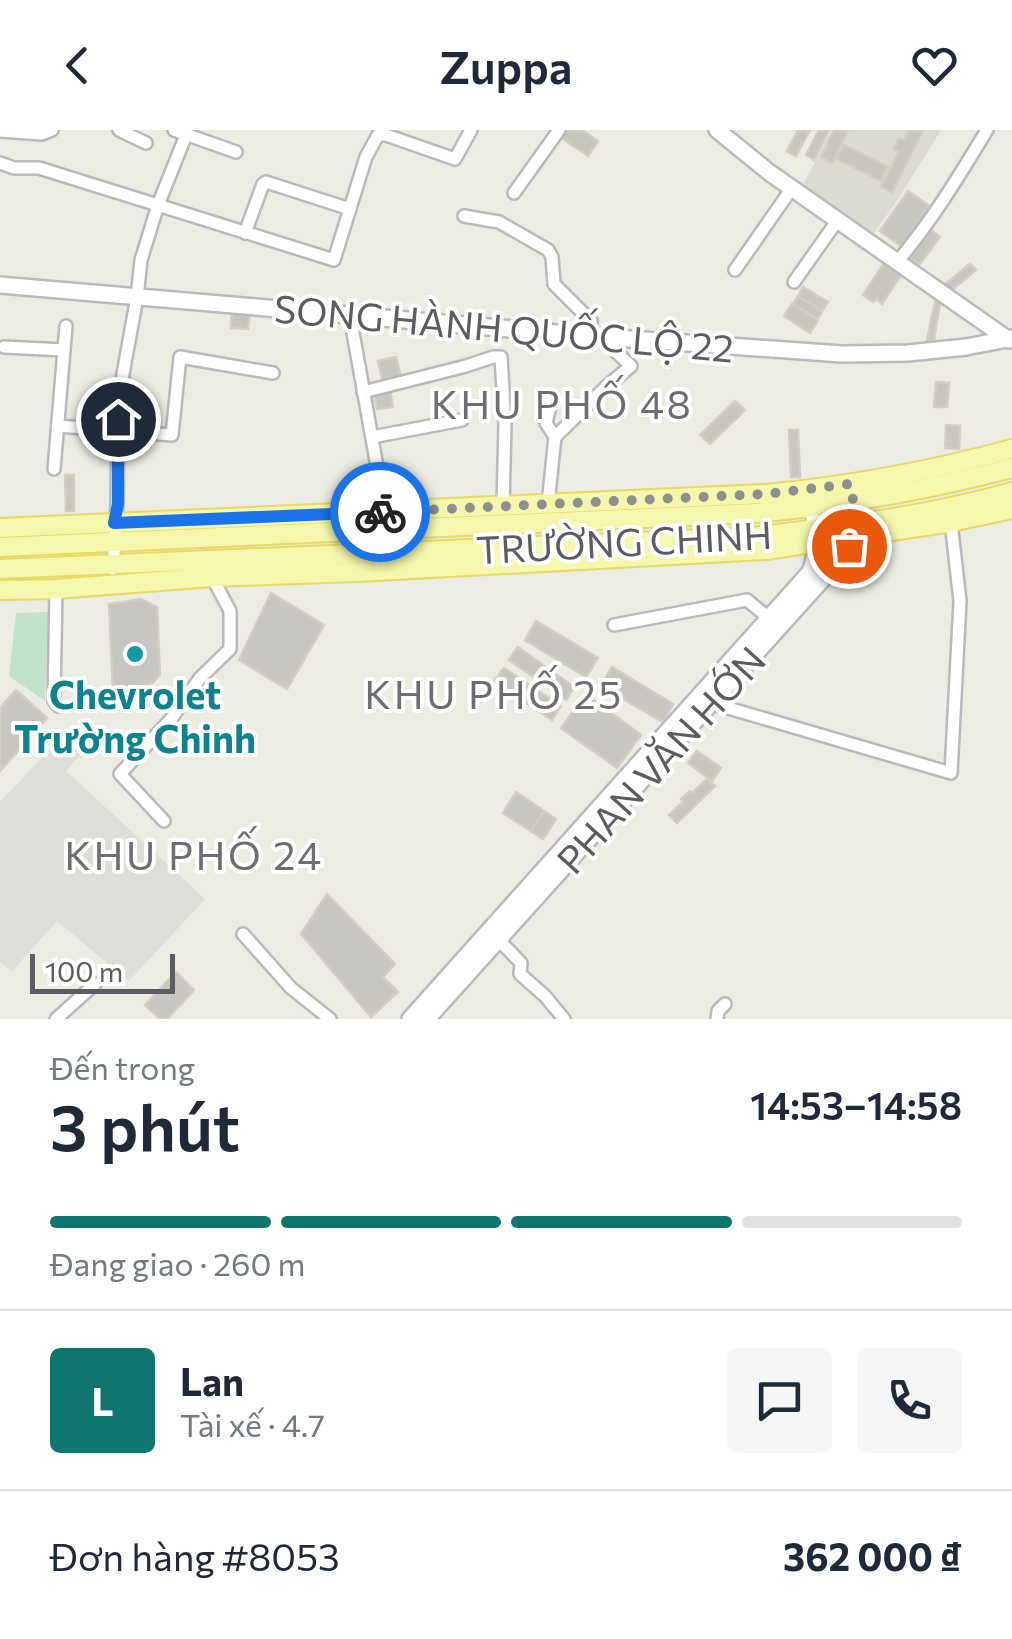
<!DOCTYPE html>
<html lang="vi">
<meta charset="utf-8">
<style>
:root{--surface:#fff;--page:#f6f6f7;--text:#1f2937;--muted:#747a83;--line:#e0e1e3;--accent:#0f766e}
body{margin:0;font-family:Commissioner,sans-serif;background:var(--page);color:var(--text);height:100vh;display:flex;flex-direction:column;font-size:38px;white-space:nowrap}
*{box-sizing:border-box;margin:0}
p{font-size:32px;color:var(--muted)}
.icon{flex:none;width:55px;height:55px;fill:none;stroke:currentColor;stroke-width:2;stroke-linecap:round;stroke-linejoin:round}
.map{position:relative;height:889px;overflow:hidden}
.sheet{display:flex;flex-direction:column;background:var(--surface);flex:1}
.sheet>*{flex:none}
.scale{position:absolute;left:30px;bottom:25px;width:145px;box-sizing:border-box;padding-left:10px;border:5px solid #5b5d62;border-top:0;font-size:28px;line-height:35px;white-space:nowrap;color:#5b5d62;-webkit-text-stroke:8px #fff;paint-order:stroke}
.pin{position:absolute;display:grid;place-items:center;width:85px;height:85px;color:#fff;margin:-42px;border:5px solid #fff;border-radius:50%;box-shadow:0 2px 10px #0007}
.courier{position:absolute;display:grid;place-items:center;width:100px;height:100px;margin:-50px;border:8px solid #1a73e8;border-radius:50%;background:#fff;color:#222;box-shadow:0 2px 12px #0007}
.summary em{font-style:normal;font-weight:600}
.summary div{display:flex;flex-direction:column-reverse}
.summary{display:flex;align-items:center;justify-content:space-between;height:170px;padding:0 50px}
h1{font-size:65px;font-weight:600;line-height:75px}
.bar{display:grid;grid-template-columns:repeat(4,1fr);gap:15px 10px;align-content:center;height:120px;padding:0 50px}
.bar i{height:12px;border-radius:8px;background:var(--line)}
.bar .on{background:var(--accent)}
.bar p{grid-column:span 4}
.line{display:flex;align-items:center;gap:25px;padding:0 50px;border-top:2px solid var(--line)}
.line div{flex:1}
.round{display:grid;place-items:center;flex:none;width:105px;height:105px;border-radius:10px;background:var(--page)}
header{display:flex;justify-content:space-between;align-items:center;height:130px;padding:0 50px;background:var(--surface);font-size:45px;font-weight:600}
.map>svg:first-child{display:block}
.industrial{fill:#deddd7}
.education{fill:#dcdbd1}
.green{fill:#c1e2c8}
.building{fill:#c8c6c0;stroke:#d0cfc2;stroke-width:2.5}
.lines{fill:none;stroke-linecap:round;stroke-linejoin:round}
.street-casing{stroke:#b8b9be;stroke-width:16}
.secondary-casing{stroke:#b8bac0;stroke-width:20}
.primary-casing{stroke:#e5da63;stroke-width:22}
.street{stroke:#fff;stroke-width:11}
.secondary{stroke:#fff;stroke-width:15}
.primary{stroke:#f5f8ac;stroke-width:18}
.done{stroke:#8e8f8f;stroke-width:10;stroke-dasharray:0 18}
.route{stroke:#1a73e8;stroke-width:12}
.culture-dot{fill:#0f9aa8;stroke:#fff;stroke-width:4}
.labels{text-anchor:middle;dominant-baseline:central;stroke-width:8;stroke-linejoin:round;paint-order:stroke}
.street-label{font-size:38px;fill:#5b5d62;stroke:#fff}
.culture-label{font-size:38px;font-weight:bold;fill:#0d838f;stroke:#fff}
.neighbourhood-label{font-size:40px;letter-spacing:2.5px;fill:#6c6e74;stroke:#fff}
</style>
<header><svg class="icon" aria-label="back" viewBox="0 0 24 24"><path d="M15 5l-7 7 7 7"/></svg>Zuppa<svg class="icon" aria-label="heart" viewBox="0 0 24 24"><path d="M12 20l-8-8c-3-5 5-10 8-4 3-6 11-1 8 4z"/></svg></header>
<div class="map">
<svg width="1012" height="889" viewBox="0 0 1012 889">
<rect width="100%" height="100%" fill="#ecece3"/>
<path class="industrial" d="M71,597L90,613L66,641L205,769L129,851L57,791L12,841L0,832V672Z"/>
<path class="education" d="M831,0H941L897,71L872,106L803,55Z"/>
<path class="green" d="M48,482L45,571L9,546L16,483Z"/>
<g class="building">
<path d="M565,0H582L598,11L588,26L560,7Z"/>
<path d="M798,0H810L796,26L787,21Z"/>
<path d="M819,0H829L814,30L806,25Z"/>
<path d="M834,0H848L832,33L821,27Z"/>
<path d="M909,0H923L892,62L881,57L899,22L894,19L899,8L904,10Z"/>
<path d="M844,15L888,37L881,51L837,29Z"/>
<path d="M908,61L929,76L901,116L880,101Z"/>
<path d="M931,100L940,107L919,135L910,128Z"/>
<path d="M884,133L901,145L882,174L877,169L873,172L863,165Z"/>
<path d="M970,134L976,140L952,160L944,155Z"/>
<path d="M803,157L828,172L822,181L798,166Z"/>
<path d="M798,166L822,181L818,189L793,174Z"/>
<path d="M935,172L940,173L934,210H927Z"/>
<path d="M792,174L818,190L810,203L784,186Z"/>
<path d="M232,182L250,184L248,199L231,198Z"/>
<path d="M396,227L401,248L383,252L378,231Z"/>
<path d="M936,252L949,253L947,277H934Z"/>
<path d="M390,260L393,277L377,279L374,263Z"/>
<path d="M735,271L745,280L710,314L700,305Z"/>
<path d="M946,295L960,296L959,319L945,318Z"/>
<path d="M789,300H798L800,347H791Z"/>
<path d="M65,345H74V381H66Z"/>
<path d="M271,463L324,495L287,559L239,530Z"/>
<path d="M141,469L157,477L160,545L128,577L114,581L109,474Z"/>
<path d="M536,491L598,528L586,547L525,510Z"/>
<path d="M518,517L574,557L566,570L509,530Z"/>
<path d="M612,537L673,574L663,592L601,556Z"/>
<path d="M504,538L561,576L552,590L494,551Z"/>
<path d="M16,560L47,588L0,641V578Z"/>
<path d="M586,564L641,605L617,638L561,598Z"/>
<path d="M697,621L721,638L712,651L688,633Z"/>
<path d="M707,649L715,656L677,693L669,685L683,672L681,669L690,661L692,663Z"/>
<path d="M516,662L544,681L531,701L503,683Z"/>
<path d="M544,681L556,689L543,709L531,701Z"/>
<path d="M327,764L395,834L383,847L398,862L371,887L301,804Z"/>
<path d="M176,842L194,860L167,889H160L145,875Z"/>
</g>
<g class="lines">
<g class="street-casing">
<g id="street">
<path d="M119,0L146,13"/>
<path d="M174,0L236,22"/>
<path d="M0,1L42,4L52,0"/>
<path d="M0,33L14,38H39L334,130L366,27L378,5H386L455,29L471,0"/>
<path d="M514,63L559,0"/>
<path d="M464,86L499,92L548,120L552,127L554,154L591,191L592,206"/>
<path d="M245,103L263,54L266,52L350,79"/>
<path d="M897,132C932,91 959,46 987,0"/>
<path d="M735,140L792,58"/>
<path d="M794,152L837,91"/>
<path d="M350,186L385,381"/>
<path d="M4,217L64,220"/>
<path d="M363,262L466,236L493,227H501L505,294L503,376"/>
<path d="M58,296L172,305L180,227L273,243"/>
<path d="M372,307L462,290"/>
<path d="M555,307L607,256L631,236L614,220L616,208"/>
<path d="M54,339L66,196"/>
<path d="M548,374L555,307L546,293L552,268"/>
<path d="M113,439L117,374L118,289L123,244L137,167L141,130L158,75L186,5"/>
<path d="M56,459L54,571L58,576"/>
<path d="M614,495L747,470L770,489"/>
<path d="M711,573L951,643L960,471L951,392"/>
<path d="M164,691L120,644L171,589L200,548L230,519V481L212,447"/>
<path d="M243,804L291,858L330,889"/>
<path d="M498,809L521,833L520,844L545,866L564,889"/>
<path d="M56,889L95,854"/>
<path d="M717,889L718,881L725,874"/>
</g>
</g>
<g class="secondary-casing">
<g id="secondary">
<path d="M717,0L770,43L1009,210"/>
<path d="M0,155L616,208L842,224L908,223L966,217L1012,208"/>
<path d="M410,889L810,442C820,418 815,392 811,367"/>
<path d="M427,889L839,431C861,399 856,390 850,354"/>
</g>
</g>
<g class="primary-casing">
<g id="primary">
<path d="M0,398L766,364C849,356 931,341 1012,319"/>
<path d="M0,417L757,383C844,375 928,360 1012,338"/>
<path d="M0,439L751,407C839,397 927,386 1012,362"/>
<path d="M0,460L56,459L212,447L357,442L766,420L951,392L1012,379"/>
</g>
</g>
<use href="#street" class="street"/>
<use href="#secondary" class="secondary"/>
<use href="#primary" class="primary"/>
</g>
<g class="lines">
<path class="done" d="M380,382L766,364L850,354C854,376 860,396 849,416"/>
<path class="route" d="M118,289V374L114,393L380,382"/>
</g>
<circle class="culture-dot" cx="135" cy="524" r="10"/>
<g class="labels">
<g class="street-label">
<text transform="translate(504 197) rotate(5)">SONG HÀNH QUỐC LỘ 22</text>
<text transform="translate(624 411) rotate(-3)">TRƯỜNG CHINH</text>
<text transform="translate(660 629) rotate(-48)">PHAN VĂN HỚN</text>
</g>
<g class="culture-label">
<text x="135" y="563">Chevrolet<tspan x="135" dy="44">Trường Chinh</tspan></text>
</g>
<g class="neighbourhood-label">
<text x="562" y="272">KHU PHỐ 48</text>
<text x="494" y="562">KHU PHỐ 25</text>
<text x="194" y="723">KHU PHỐ 24</text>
</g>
</g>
</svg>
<div class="scale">100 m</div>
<div class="pin" style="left:849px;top:416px;background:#ea580c"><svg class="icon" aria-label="bag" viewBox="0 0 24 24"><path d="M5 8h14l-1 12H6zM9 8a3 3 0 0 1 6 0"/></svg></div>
<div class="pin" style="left:118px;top:289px;background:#1f2937"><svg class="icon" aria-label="home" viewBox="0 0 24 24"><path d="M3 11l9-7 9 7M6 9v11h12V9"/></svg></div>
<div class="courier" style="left:380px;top:382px"><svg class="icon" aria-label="bike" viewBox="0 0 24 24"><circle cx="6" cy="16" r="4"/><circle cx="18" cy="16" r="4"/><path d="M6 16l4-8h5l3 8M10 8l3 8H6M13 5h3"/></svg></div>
</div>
<section class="sheet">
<div class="summary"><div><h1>3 phút</h1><p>Đến trong</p></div><em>14:53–14:58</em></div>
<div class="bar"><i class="on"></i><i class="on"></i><i class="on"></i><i></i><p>Đang giao · 260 m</p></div>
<div class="line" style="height:180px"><b class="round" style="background:var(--accent);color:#fff">L</b><div><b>Lan</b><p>Tài xế · 4.7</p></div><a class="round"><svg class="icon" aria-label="chat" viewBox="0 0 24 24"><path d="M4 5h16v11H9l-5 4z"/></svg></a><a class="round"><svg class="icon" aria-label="phone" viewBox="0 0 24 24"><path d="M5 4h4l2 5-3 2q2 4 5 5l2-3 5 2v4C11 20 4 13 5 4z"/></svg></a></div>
<div class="line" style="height:130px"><div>Đơn hàng #8053</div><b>362 000 ₫</b></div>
</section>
